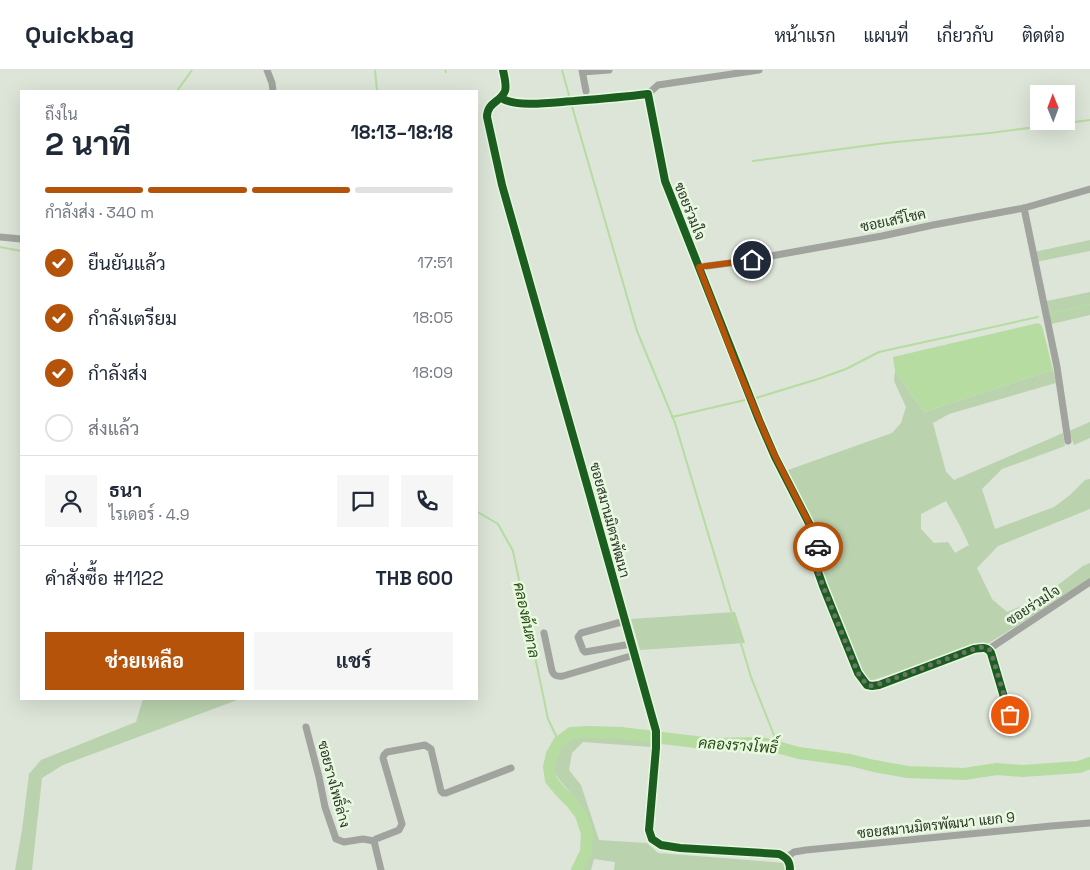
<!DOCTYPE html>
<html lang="th">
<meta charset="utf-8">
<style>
:root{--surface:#fff;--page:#f6f6f7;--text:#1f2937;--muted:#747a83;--line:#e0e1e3;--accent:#b45309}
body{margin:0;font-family:"Space Grotesk",Sarabun,sans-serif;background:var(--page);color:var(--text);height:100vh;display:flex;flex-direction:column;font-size:19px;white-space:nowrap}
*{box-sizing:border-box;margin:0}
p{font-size:16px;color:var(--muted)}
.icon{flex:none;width:28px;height:28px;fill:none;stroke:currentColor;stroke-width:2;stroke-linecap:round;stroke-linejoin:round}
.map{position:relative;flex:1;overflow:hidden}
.panel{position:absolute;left:20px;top:20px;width:458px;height:610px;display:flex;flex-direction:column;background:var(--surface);border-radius:0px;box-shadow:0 5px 20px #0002}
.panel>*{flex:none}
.needle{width:32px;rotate:359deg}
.buttons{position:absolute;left:1030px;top:15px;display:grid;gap:10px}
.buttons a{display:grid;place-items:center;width:45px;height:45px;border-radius:0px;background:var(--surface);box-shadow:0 5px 20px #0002;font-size:25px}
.pin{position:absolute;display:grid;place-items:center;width:42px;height:42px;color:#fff;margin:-21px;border:2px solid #fff;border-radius:50%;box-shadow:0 1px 5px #0007}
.courier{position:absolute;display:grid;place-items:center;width:50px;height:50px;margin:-25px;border:4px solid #b45309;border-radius:50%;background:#fff;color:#222;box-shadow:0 1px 6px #0007}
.summary em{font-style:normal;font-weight:700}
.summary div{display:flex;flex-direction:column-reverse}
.summary{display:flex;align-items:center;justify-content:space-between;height:85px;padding:0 25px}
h1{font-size:32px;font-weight:700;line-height:38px}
.bar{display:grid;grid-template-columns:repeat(4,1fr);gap:8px 5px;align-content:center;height:60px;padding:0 25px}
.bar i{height:6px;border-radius:4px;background:var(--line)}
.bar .on{background:var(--accent)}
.bar p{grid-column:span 4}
.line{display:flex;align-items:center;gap:12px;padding:0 25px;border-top:1px solid var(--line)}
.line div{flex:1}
.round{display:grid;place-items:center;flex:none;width:52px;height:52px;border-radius:0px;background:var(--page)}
ol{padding:0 25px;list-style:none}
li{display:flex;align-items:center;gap:15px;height:55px}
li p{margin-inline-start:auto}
li .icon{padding:5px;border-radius:50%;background:var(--accent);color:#fff;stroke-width:4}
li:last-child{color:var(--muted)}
li i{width:28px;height:28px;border:2px solid var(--line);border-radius:50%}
.button{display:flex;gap:10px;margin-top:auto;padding:10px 25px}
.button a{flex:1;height:58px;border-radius:0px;background:var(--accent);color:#fff;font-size:20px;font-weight:700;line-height:58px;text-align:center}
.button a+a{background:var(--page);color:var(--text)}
header{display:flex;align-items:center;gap:30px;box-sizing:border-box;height:70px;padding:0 25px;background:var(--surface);border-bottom:1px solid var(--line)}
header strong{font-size:24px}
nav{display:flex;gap:28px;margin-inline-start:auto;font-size:18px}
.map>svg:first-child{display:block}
.green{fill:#bad2ae;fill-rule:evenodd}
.water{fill:#b6dca1}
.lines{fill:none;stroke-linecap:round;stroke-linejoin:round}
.stream{stroke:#b6dca1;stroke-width:2}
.river{stroke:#b6dca1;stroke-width:12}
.street{stroke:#a0a39e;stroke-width:7}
.secondary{stroke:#9ea39c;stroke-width:10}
.cycleway-casing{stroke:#e7f9df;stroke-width:11}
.cycleway{stroke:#1b5e20;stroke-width:8}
.done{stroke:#6c7368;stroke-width:5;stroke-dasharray:0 9}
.route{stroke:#b45309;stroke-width:6}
.labels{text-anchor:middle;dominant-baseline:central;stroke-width:5;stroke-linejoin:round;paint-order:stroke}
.street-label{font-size:14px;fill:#2f362c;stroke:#e7f9df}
.water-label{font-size:15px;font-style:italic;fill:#294a15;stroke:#e7f9df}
</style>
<header>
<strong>Quickbag</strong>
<nav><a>หน้าแรก</a><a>แผนที่</a><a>เกี่ยวกับ</a><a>ติดต่อ</a></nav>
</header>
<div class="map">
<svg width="1090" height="800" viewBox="0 0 1090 800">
<rect width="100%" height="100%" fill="#dce5d8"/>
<g class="green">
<path d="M1090,170V181L1036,192L1034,182Z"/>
<path d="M1090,222V245L1047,255L1042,232Z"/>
<path d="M1053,300L1056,313L949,344L933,353L946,402L954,410L1063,363L1065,376L1002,399L982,419L995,459L1054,437L1070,425L1085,410L1090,409V439L998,476L977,498L992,529L1007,542L1042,527L1083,496L1090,493V510L989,573L873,610H868L862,602L824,508L820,489L822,478L788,405V400L892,363L901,353L906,337L894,311L895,301L924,342ZM946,431L959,454L969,475L955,483L948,472L934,473L921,459V444Z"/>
<path d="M1090,352V368L1074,375L1069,361Z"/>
<path d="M735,542L745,573L640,580L631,549Z"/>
<path d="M143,629H240L63,695L42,708L32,800H15L22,760L29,704L41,690L136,652Z"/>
<path d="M584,665L651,671V677L583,672L572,683L569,700L581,715L599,770L647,773L658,783L786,793V800H614L615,792L594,789L591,800H580L584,794L590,779L589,761L578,732L558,708L552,696L555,686L568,670Z"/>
</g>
<path class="water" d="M1038,253L1042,256L1053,300L924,342L895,301L893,287Z"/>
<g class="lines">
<g class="stream">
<path d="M375,0L377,21"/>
<path d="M445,0L446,2"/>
<path d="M562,0L570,29"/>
<path d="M177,21L192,0"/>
<path d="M571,33L637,261L675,353L751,607L779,678"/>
<path d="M753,91L886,73L990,63L1090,50"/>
<path d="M0,177L21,181"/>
<path d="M1050,244L1090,234"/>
<path d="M756,328L818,309L846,299L879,282L1038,247"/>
<path d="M672,347L745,330"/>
<path d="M476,441L498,454L513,481L548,649L559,672"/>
</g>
<path class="river" d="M577,800L586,782L587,763L581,745L572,733L560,721L551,710L549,697L552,684L559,672L571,663L589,662L621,663L712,674L762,673L799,683L850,690L874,696L908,702L964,704L997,699L1022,701L1079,697L1090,693"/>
<g class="street">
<path d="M267,0L272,13L273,21"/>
<path d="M582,0L586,21"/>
<path d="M583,2L609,0"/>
<path d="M648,24L658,15L759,0"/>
<path d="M501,28C516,38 556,32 574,31C599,29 623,27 648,24L665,111L759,350L775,387L816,467L818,475L817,499L823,516L858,603L867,615L872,616L879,615L974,579C981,578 987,576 991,583L1014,661"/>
<path d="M1024,138L1057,297L1068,371"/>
<path d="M0,167L21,169"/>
<path d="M699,197L738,192L882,166L933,155L1024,138L1090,119"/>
<path d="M625,551L581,563L578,567L583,580L585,582L631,574"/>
<path d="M544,563L552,601C554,606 557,607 563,606L634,585"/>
<path d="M989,579L1090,512"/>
<path d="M306,657L319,707L325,737L336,769L344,772L363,769L374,771"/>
<path d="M787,787L794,782L806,780L1051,756L1090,753"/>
<path d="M381,800L374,771L376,769L399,760L402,754L383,688L384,685L387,682L425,675L431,679L441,721L443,723H446L511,698"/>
</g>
<path class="secondary" d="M503,0C504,6 507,15 505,21C501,32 487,32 487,47L502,115L589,422L656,661V678L649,760L652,769L661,775L680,778L779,784C787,788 790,791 790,800"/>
<g class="cycleway-casing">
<g id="cycleway">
<path d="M503,0C504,6 507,15 505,21C501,32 487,32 487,47L502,115L589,422L656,661V678L649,760L652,769L661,775L680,778L779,784C787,788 790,791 790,800"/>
<path d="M501,28C516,38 556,32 574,31C599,29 623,27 648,24L665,111L759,350L775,387L816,467L818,475L817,499L823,516L858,603L867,615L872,616L879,615L974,579C981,578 987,576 991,583L1014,661"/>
</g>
</g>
<use href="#cycleway" class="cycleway"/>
</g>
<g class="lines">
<path class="done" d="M818,477L817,499L823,516L858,603L867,615L872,616L879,614L974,579L983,577L989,579L991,582L1010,645"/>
<path class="route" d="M752,190L699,197L734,289L766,366L776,388L816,467L818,477"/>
</g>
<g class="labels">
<g class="street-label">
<text transform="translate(690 141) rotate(68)">ซอยร่วมใจ</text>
<text transform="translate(893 150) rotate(-12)">ซอยเสรีโชค</text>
<text transform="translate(610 450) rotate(75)">ซอยสมานมิตรพัฒนา</text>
<text transform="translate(1033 535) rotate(-33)">ซอยร่วมใจ</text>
<text transform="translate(334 714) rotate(75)">ซอยรางโพธิ์ล่าง</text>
<text transform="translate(936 755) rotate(-6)">ซอยสมานมิตรพัฒนา แยก 9</text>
</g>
<g class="water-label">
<text transform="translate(527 550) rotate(78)">คลองต้นตาล</text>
<text transform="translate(738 675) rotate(4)">คลองรางโพธิ์</text>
</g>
</g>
</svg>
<div class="buttons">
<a><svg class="needle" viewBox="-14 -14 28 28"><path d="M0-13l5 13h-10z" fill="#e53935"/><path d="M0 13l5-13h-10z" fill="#747a83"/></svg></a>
</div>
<div class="pin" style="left:1010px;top:645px;background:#ea580c"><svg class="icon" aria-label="bag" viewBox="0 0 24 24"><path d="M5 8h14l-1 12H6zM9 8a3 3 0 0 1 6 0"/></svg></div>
<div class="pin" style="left:752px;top:190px;background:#1f2937"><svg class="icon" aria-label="home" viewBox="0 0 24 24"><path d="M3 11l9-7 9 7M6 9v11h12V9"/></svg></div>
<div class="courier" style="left:818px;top:477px"><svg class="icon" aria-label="car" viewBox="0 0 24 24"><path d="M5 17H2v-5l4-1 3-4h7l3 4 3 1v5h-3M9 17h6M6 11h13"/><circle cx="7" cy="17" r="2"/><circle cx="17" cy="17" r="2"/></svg></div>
<section class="panel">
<div class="summary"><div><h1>2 นาที</h1><p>ถึงใน</p></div><em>18:13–18:18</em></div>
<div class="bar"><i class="on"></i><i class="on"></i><i class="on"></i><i></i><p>กำลังส่ง · 340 m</p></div>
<ol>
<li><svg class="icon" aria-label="check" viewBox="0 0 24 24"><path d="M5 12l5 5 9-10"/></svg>ยืนยันแล้ว<p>17:51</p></li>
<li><svg class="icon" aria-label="check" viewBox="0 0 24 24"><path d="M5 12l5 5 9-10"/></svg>กำลังเตรียม<p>18:05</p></li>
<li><svg class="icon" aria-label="check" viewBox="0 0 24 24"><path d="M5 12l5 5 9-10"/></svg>กำลังส่ง<p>18:09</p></li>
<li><i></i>ส่งแล้ว</li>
</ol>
<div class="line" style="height:90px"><a class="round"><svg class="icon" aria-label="person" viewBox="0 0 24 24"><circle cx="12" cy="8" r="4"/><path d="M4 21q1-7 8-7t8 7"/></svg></a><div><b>ธนา</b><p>ไรเดอร์ · 4.9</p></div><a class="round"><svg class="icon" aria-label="chat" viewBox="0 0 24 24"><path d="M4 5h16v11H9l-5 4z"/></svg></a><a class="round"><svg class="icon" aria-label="phone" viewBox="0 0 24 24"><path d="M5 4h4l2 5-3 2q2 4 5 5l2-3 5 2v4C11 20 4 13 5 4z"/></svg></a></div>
<div class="line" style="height:65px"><div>คำสั่งซื้อ #1122</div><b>THB 600</b></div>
<div class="button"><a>ช่วยเหลือ</a><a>แชร์</a></div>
</section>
</div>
